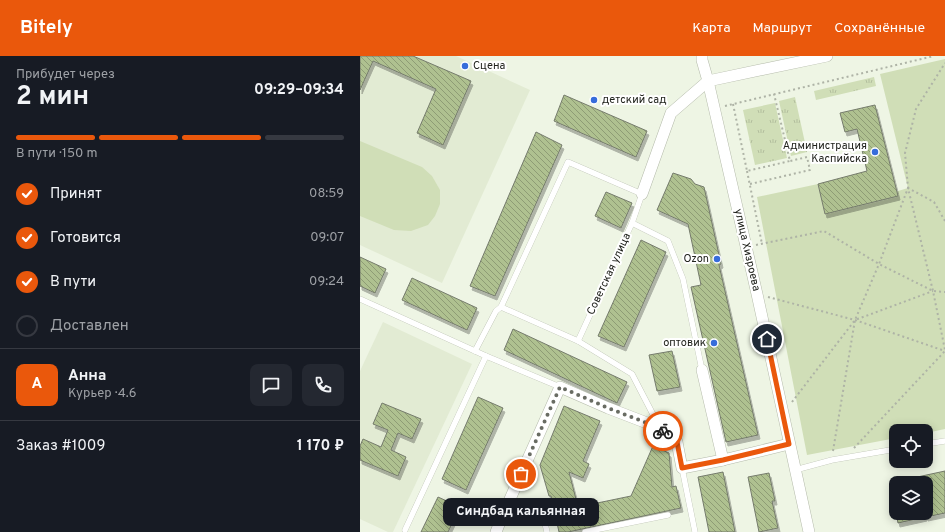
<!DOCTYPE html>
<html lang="ru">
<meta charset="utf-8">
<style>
:root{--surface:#171b24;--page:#242831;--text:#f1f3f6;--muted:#9ea1a6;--line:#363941;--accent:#ea580c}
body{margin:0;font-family:Overpass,sans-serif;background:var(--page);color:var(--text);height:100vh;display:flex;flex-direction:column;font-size:15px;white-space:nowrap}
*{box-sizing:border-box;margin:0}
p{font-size:13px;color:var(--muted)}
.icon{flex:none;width:22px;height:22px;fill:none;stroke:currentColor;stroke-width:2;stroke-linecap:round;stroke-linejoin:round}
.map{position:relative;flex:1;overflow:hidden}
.panel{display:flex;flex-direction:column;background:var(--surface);width:360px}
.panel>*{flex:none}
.fabs{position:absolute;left:529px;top:368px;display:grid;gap:8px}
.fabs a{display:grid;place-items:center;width:44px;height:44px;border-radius:8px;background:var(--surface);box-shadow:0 2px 10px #0003;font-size:20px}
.pin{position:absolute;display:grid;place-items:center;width:34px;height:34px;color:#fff;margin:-17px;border:2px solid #fff;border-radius:50%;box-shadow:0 1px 4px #0007}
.courier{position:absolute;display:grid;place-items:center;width:40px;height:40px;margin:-20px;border:3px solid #ea580c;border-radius:50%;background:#fff;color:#222;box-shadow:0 1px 5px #0007}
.bubble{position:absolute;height:28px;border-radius:8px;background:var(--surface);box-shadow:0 2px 10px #0003;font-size:13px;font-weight:700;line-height:28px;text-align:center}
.summary em{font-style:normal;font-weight:700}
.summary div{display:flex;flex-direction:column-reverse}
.summary{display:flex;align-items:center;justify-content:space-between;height:68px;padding:0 16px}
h1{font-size:26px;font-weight:700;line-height:30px}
.bar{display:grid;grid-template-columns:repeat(4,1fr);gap:6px 4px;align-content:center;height:48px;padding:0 16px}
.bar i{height:5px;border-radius:3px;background:var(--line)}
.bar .active{background:var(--accent)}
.bar p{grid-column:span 4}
.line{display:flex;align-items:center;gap:10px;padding:0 16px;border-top:1px solid var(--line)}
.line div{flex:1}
.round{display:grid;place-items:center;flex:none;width:42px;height:42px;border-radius:8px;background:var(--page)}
ol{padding:0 16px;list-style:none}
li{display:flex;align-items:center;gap:12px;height:44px}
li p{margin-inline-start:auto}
li .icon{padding:4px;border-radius:50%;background:var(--accent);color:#fff;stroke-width:4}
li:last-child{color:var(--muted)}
li i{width:22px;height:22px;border:2px solid var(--line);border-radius:50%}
header{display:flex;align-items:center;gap:24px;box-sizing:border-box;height:56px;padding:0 20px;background:var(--accent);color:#fff}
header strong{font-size:19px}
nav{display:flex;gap:22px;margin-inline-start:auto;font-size:14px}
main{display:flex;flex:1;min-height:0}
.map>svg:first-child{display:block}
.built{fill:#e2ebd3}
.grass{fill:url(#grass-tufts)}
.park{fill:#d0deb7}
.building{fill:url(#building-back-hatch);stroke:#757b6c;filter:url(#shadow)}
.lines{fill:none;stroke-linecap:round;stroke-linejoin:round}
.service-casing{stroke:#b4baaa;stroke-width:6}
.minor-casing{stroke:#b4baaa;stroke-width:12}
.path{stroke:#aeb3a6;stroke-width:2;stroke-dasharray:2 3;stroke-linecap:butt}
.service{stroke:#fff;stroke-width:5.5}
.minor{stroke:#fff;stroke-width:11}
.done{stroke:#696c63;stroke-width:4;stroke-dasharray:0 7.2}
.route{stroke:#ea580c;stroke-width:5}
.poi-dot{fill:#366cdb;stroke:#fff;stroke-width:1.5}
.labels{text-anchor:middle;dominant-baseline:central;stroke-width:4;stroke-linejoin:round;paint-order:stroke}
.poi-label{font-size:11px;fill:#21231d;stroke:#fff;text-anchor:end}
.street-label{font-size:11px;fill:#21231d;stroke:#fff}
</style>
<header>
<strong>Bitely</strong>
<nav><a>Карта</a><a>Маршрут</a><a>Сохранённые</a></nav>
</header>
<main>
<section class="panel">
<div class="summary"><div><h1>2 мин</h1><p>Прибудет через</p></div><em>09:29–09:34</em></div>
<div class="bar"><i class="active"></i><i class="active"></i><i class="active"></i><i></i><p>В пути · 150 m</p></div>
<ol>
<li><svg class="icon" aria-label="check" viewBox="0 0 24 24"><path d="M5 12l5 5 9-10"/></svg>Принят<p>08:59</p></li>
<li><svg class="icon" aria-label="check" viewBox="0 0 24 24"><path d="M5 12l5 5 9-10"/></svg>Готовится<p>09:07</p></li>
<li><svg class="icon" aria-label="check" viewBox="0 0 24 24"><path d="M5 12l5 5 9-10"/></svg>В пути<p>09:24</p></li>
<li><i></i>Доставлен</li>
</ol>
<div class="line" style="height:72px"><b class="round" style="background:var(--accent);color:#fff">А</b><div><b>Анна</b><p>Курьер · 4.6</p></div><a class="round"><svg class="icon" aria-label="chat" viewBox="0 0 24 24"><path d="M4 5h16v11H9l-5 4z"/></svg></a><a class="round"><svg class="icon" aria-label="phone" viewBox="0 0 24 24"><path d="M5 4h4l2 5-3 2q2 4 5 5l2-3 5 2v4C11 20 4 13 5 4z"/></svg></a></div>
<div class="line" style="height:52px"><div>Заказ #1009</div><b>1 170 ₽</b></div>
</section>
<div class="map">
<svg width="585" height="476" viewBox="0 0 585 476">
<defs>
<pattern id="grass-tufts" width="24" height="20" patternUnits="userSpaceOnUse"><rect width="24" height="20" fill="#d0deb7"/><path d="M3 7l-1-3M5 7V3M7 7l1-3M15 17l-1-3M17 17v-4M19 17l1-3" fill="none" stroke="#b2be9d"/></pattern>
<pattern id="building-back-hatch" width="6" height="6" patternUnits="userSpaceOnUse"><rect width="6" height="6" fill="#afc190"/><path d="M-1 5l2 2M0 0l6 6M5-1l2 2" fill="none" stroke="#8e9c75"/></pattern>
<filter id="shadow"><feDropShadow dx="2" dy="4" stdDeviation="0" flood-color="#0004"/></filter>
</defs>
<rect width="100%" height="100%" fill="#eef5e4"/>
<g class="built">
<path d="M0,0H96L170,34L82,227L0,189Z"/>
<path d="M23,266L112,308L33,476H28L0,463V315Z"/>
</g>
<g class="grass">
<path d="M514,21L516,30L456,44L454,35Z"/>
<path d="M435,41L447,96L431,100L419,45Z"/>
<path d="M415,47L427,102L395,109L383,54Z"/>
</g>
<g class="park">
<path d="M585,3V373L566,377V375H536V382L447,399L397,141L458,128L465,157L548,132L520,18Z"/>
<path d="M0,85L62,111L72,120L80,134V148L75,160L68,169L51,175L34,174L0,160Z"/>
</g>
<g class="building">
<path d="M0,0H53L111,25L83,89L57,77L76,33L13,5L0,34Z"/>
<path d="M204,39L287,75L276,101L194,65Z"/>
<path d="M515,49L538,140L465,158L458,128L507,115L497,73L485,76L480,57Z"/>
<path d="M176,76L202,89L135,240L110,230Z"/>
<path d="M313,117L331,123L335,128L344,131L361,208L359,209L398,379L366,386L331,231L341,229L328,168L297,154Z"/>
<path d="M246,136L272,147L261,172L235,160Z"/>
<path d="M281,184L306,196L264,291L238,280Z"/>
<path d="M0,201L26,213L15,237L0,230Z"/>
<path d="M52,222L117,252L107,274L42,244Z"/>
<path d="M153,273L267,326L257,347L144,294Z"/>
<path d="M312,295L320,331L297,335L289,299Z"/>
<path d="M118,341L143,352L106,434L82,423Z"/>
<path d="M22,347L61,363L52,383L38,377L31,394L46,401L38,420L0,404V390L3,383L21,391L28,374L13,368Z"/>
<path d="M204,350L240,365L223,405L229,408L223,422L209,416L218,451L271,440L293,390L309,397L312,431L316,430L321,452L208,476H199L191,440H189L180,409Z"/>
<path d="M585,415V457L566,461V427H549L548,423Z"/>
<path d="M363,416L375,476H349L338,421Z"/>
<path d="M409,417L415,445H412L418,472L399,476L388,421Z"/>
<path d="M78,441L100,451L88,476H61Z"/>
<path d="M536,457H565V461L538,467Z"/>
</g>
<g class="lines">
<g class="service-casing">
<g id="service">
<path d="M272,167L308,185L323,223L342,314"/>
<path d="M0,243L126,300"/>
<path d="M141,251L218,285L272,318L299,370"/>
<path d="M115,295L136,255L141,251L208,106L282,138L272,167L218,285"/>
<path d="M566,388L585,385"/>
<path d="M322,412L335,476"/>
<path d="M435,414L472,404L536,393"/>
<path d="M142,461L181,451L187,476"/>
<path d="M45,474L126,300L200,331"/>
<path d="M225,476L308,459"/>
</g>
</g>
<g class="minor-casing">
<g id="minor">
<path d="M342,0V4L348,25L397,238L449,476"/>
<path d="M282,138L311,57L348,25L467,0"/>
<path d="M342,314L363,404"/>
<path d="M136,476L142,461L200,331L248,352L300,372L317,386L322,412L363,404L429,388"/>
</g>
</g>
<g class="path">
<path d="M373,48L387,115L430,105L414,38"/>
<path d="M365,50L574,0"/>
<path d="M387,115L402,188"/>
<path d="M390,128L450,114L447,101L430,105"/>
<path d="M585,165L574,146L548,132L573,235L585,294"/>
<path d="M396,189L464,175L519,208L573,235L585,236"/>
<path d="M408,241L495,264L585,295"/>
<path d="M432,346L495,264L519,208L548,132L545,97L556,53L585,7"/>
<path d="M494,392L585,295"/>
<path d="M473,395L495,264L573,235"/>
</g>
<use href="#service" class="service"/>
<use href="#minor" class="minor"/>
</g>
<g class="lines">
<path class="done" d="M161,418L200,331L248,352L300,372L303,375"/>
<path class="route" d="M303,375L317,386L322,412L363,404L429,388L407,283"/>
</g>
<g class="poi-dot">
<circle cx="105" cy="10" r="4"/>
<circle cx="234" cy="44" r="4"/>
<circle cx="515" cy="96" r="4"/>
<circle cx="357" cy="203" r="4"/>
<circle cx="354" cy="287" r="4"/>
</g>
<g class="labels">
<g class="poi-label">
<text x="113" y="10" text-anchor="start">Сцена</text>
<text x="242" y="44" text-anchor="start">детский сад</text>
<text x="507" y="90">Администрация<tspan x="507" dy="13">Каспийска</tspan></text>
<text x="349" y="203">Ozon</text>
<text x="346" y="287">оптовик</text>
</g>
<g class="street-label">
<text transform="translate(387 194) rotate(77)">улица Хизроева</text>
<text transform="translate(249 218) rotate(-65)">Советская улица</text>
</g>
</g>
</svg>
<div class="fabs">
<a><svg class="icon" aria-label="locate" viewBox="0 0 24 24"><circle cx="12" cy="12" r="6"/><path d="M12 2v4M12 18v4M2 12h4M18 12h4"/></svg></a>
<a><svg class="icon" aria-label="layers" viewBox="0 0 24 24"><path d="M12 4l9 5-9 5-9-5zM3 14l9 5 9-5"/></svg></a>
</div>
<div class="pin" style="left:161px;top:418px;background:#ea580c"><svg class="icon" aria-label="bag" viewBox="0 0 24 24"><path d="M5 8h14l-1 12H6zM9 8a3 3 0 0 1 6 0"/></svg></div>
<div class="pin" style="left:407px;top:283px;background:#1f2937"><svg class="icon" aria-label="home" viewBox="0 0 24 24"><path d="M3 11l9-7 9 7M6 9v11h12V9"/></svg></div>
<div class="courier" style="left:303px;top:375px"><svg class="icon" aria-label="bike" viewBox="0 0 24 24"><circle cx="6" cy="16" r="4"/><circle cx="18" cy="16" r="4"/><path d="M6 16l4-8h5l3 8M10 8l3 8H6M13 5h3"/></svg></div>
<div class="bubble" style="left:83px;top:442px;width:156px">Синдбад кальянная</div>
</div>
</main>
